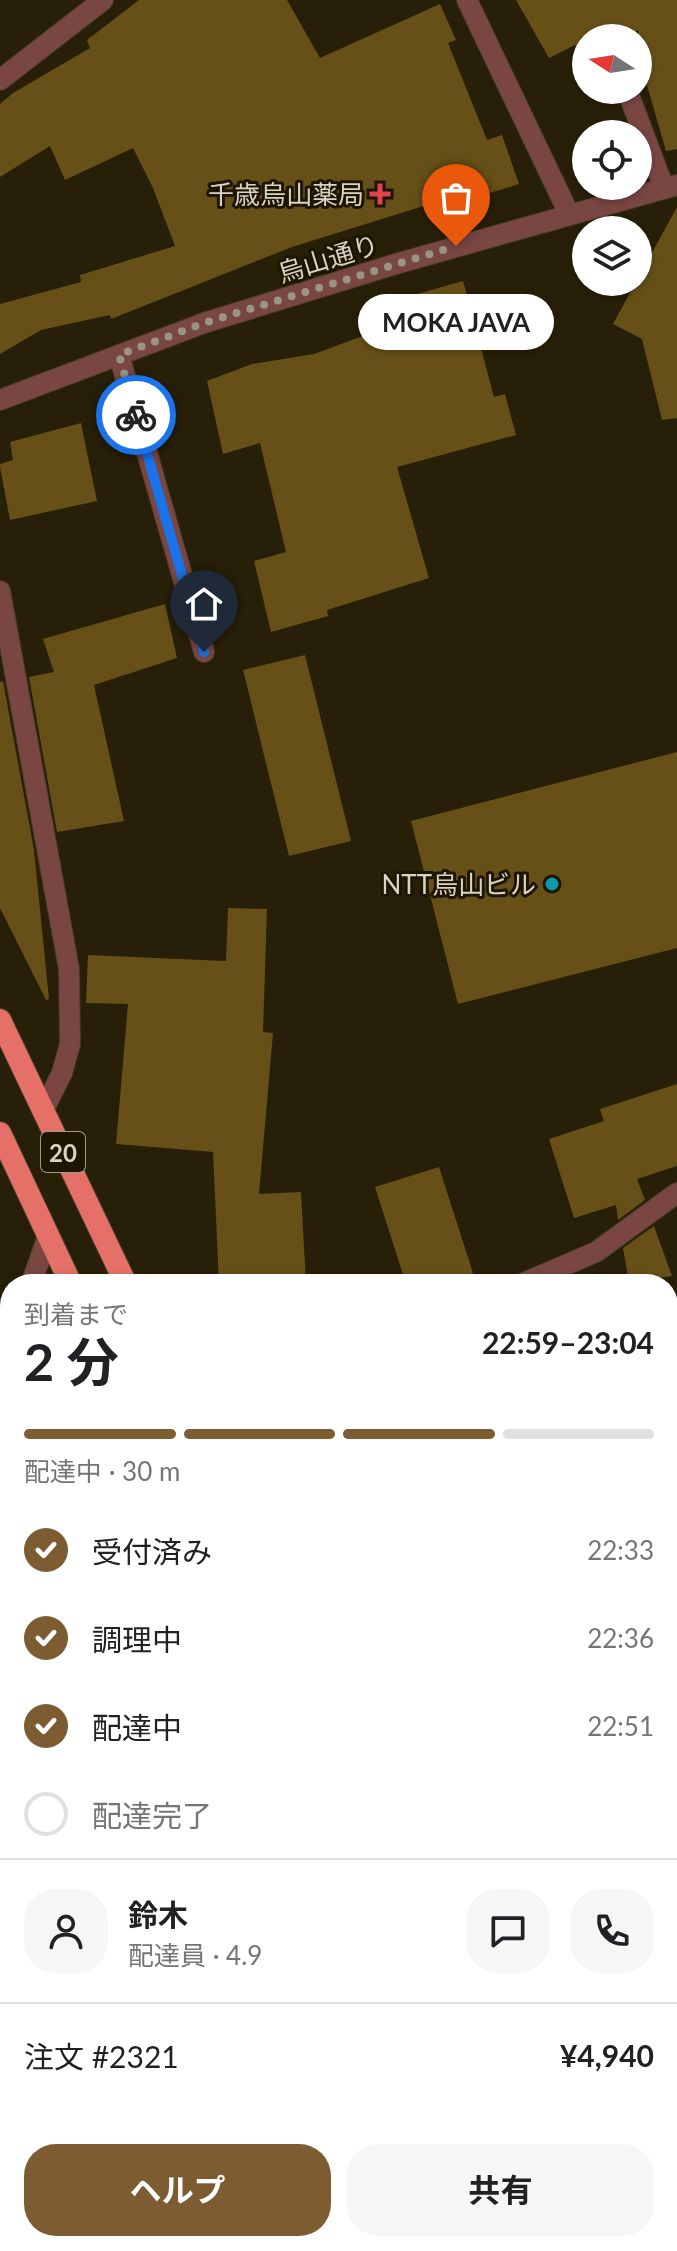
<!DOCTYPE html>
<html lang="ja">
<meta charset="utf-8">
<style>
:root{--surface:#fff;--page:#f6f6f6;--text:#202124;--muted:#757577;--line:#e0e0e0;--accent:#7e5c31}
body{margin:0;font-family:Lato,"Noto Sans JP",sans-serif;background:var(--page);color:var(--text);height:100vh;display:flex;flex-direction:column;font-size:30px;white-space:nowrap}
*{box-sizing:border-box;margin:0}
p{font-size:26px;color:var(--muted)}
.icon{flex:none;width:44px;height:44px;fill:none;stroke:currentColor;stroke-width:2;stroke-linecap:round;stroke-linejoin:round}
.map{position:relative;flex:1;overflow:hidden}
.drawer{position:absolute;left:0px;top:1274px;width:678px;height:978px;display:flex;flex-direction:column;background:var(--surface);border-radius:32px 32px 0 0;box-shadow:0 2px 6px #0004}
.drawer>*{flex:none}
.needle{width:52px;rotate:282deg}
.fabs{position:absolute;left:572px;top:24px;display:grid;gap:16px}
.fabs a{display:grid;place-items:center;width:80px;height:80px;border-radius:50%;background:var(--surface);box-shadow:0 2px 6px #0004;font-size:40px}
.pin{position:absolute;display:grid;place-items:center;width:68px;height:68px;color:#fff;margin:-82px -34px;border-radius:50% 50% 50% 0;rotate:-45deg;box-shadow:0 0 8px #0007}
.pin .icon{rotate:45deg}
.courier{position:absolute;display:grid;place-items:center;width:80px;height:80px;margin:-40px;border:6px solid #1a73e8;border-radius:50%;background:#fff;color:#222;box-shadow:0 2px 10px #0007}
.bubble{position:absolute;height:56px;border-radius:28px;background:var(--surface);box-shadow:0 2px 6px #0004;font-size:26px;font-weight:700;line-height:56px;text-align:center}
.headline em{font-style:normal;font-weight:700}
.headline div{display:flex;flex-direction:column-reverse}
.headline{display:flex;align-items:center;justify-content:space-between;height:136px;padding:0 24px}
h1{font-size:52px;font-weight:700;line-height:60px}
.bar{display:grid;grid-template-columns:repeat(4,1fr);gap:12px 8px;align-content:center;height:96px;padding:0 24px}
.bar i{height:10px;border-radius:6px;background:var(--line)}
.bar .current{background:var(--accent)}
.bar p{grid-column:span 4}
.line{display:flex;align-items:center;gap:20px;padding:0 24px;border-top:2px solid var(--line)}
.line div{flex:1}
.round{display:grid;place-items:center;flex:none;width:84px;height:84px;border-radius:32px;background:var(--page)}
ol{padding:0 24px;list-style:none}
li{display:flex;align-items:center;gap:24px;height:88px}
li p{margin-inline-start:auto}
li .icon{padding:8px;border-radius:50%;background:var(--accent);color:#fff;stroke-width:4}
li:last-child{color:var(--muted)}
li i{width:44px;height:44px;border:4px solid var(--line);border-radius:50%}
.button{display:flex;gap:16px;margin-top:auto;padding:16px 24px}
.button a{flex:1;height:92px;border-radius:32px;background:var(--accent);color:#fff;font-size:32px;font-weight:700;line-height:92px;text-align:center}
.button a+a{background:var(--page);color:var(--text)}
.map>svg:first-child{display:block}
.building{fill:#665017}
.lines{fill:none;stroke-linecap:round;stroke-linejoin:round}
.service-casing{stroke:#443c26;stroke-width:22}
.minor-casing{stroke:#443c26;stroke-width:22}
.tertiary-casing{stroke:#443c26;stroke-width:22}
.trunk-casing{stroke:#443c26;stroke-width:24}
.service{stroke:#794642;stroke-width:20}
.minor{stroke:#794642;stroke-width:20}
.tertiary{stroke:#794642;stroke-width:20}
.trunk{stroke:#e47067;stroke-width:22}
.done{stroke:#9a9483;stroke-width:8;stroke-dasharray:0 14.4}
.route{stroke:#1a73e8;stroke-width:10}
.health-dot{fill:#e0444e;stroke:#1e1502;stroke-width:3}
.culture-dot{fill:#0f9aa8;stroke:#1e1502;stroke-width:3}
.labels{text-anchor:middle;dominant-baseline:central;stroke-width:6;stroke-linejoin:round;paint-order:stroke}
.shield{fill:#1e1502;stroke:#a09a8a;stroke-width:2}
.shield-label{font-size:24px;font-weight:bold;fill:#d8d3c5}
.poi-label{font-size:26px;fill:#d8d3c5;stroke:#1e1502;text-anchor:end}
.street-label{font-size:26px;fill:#d8d3c5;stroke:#1e1502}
</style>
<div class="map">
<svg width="677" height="2251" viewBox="0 0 677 2251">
<rect width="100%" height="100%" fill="#281f08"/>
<g class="building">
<path d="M139,0H287L320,58L440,4L456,40L448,43L487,140L502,135L519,184L432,211L430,204L292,247L111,319L110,315L41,330L0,354V304L81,282L80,275L175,246L153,188L133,148L65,180L50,146L0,177V104L13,93L90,48L87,40Z"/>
<path d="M516,0H677V149L666,151L638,54V30L623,38H586L585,58L575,45L549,58Z"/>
<path d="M677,207V418L662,420L642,339L613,324Z"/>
<path d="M463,281L494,397L505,394L516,435L397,467L429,578L327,610L328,616L271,632L254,561L286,552L260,443L223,454L207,381L252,364L314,354L401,322L396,300Z"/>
<path d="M81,423L97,501L10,520L0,467V464L13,460L10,442Z"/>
<path d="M165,604L177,658L94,685L124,821L57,832L29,677L54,672L43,639Z"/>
<path d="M305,655L351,841L289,856L243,670Z"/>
<path d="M3,681L34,850L49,999L46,1000L0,908V682Z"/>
<path d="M677,752V948L458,1004L411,821Z"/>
<path d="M228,908L267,909L263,1032L273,1033L259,1194L301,1192L306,1284H219L213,1152L116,1144L128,1004L86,1003L88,955L226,961Z"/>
<path d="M677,1084V1166L637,1179L645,1200L618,1220L616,1205L574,1218L549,1139L604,1121L600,1109Z"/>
<path d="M439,1167L473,1273L440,1284H406L375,1187Z"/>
<path d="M654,1226L672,1276L629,1283L623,1248Z"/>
</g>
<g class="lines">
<g class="service-casing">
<g id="service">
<path d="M627,90L664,188"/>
<path d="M119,355L204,652"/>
<path d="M31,1284L48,1236"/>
<path d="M0,1374L10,1345"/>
<path d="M0,2105L10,2071"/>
</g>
</g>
<g class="minor-casing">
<g id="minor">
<path d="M467,0L569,214"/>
<path d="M0,80L103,0"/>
<path d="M0,591L69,969L70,1044L62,1073L43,1111"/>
<path d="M521,1284L596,1252L677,1193"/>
<path d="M668,1674H677"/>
<path d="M0,1734L10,1735"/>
</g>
</g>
<g class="tertiary-casing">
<path id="tertiary" d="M0,400L204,323L399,263L677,185"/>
</g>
<g class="trunk-casing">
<g id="trunk">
<path d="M0,1020L126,1284"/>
<path d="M0,1133L71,1284"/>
<path d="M527,2242L531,2251"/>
<path d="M584,2242L588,2251"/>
</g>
</g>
<use href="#service" class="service"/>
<use href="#minor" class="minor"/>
<use href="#tertiary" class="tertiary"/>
<use href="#trunk" class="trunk"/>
</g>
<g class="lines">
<path class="done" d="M136,415L119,355L204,323L456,246"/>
<path class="route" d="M136,415L204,652"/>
</g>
<path class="health-dot" d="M376 182h8v8h8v8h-8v8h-8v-8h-8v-8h8z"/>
<circle class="culture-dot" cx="552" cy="884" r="8"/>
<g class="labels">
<rect class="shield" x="41" y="1132" width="44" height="40" rx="6"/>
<g class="shield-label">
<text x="63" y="1152">20</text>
</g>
<g class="poi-label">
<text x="364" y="194">千歳烏山薬局</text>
<text x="536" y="884">NTT烏山ビル</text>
</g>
<g class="street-label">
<text transform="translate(328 258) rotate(-17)">烏山通り</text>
</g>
</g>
</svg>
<div class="fabs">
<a><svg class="needle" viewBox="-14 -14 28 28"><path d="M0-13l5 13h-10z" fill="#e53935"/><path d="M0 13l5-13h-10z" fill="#757577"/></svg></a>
<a><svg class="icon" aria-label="locate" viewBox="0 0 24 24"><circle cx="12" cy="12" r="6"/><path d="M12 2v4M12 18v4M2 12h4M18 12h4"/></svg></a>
<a><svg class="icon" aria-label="layers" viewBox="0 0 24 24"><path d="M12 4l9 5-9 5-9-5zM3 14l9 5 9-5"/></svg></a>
</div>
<div class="pin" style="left:456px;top:246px;background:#ea580c"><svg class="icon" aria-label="bag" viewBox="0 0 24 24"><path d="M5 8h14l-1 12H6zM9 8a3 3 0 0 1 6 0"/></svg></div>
<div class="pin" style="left:204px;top:652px;background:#1f2937"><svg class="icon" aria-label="home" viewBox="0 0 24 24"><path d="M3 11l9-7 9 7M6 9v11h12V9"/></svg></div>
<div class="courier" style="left:136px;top:415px"><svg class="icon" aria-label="bike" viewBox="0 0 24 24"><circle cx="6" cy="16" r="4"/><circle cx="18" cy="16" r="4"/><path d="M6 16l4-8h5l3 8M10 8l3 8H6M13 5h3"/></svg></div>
<div class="bubble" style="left:358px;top:294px;width:196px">MOKA JAVA</div>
<section class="drawer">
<div class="headline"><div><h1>2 分</h1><p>到着まで</p></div><em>22:59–23:04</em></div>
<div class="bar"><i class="current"></i><i class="current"></i><i class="current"></i><i></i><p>配達中 · 30 m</p></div>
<ol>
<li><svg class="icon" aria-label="check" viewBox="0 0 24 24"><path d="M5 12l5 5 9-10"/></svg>受付済み<p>22:33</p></li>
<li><svg class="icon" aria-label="check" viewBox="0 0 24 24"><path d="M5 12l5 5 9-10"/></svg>調理中<p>22:36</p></li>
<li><svg class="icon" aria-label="check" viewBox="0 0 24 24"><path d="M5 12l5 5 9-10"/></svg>配達中<p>22:51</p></li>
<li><i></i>配達完了</li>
</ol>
<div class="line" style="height:144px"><a class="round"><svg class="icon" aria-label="person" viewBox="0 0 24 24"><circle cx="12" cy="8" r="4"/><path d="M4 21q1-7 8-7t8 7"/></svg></a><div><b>鈴木</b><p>配達員 · 4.9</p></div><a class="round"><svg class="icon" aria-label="chat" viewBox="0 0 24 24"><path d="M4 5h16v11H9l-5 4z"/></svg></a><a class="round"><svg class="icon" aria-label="phone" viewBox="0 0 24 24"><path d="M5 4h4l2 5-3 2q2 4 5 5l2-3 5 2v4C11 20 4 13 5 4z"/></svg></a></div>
<div class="line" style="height:104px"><div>注文 #2321</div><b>¥4,940</b></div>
<div class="button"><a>ヘルプ</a><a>共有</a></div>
</section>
</div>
